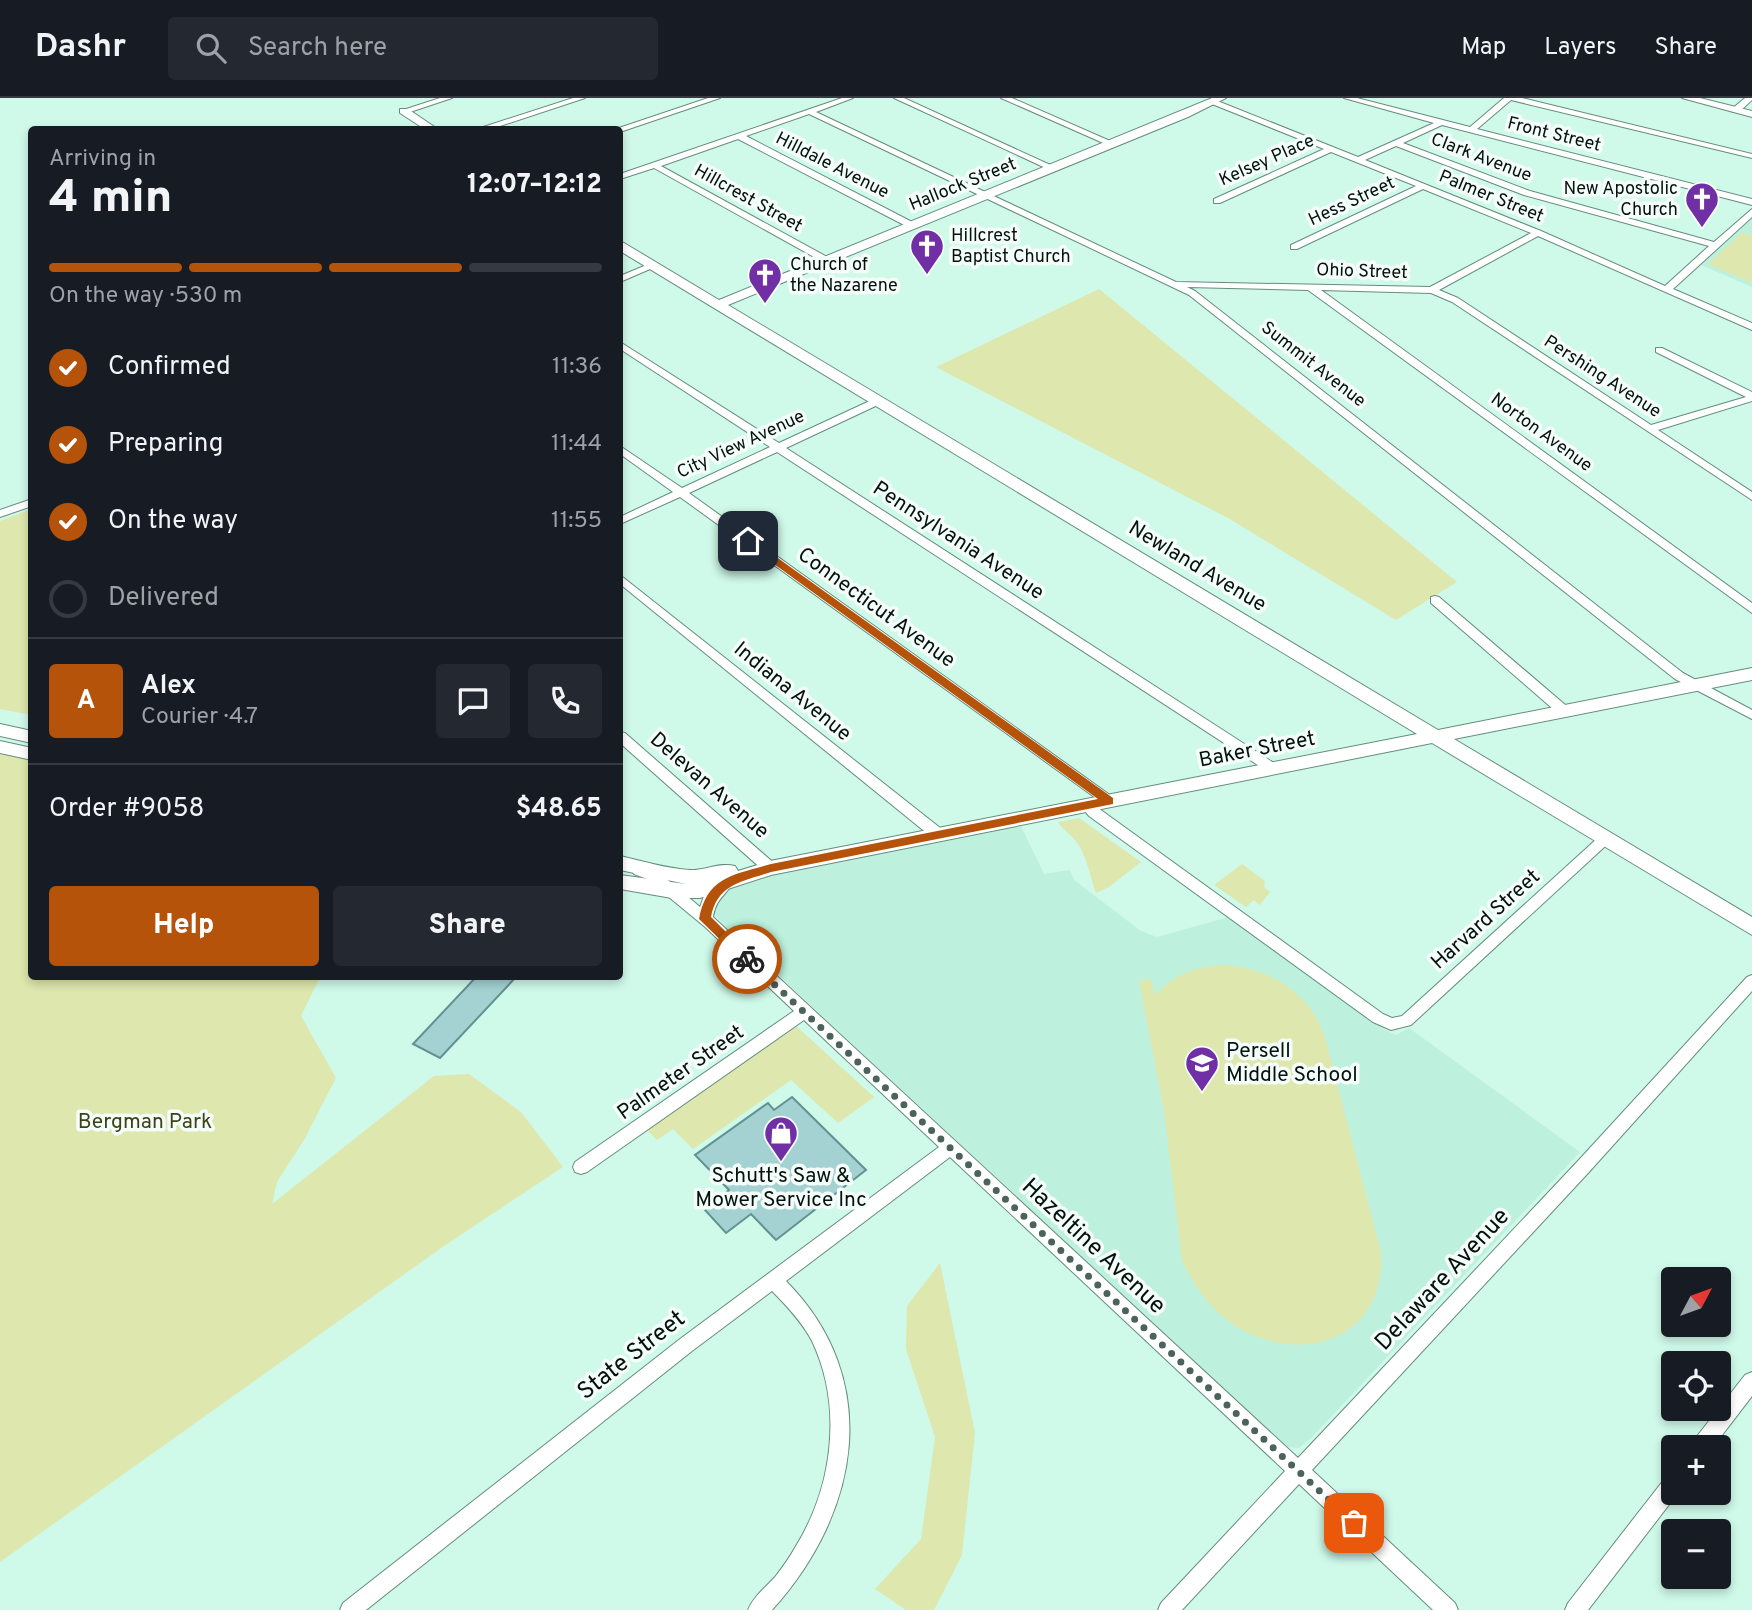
<!DOCTYPE html>
<meta charset="utf-8">
<style>
:root{--surface:#171b24;--page:#242831;--text:#f1f3f6;--muted:#9ea1a6;--line:#363941;--accent:#b45309}
body{margin:0;font-family:Overpass,sans-serif;background:var(--page);color:var(--text);height:100vh;display:flex;flex-direction:column;font-size:26px;white-space:nowrap}
*{box-sizing:border-box;margin:0}
p{font-size:23px;color:var(--muted)}
.icon{flex:none;width:38px;height:38px;fill:none;stroke:currentColor;stroke-width:2;stroke-linecap:round;stroke-linejoin:round}
.map{position:relative;flex:1;overflow:hidden}
.sheet{position:absolute;left:28px;top:28px;width:595px;height:854px;display:flex;flex-direction:column;background:var(--surface);border-radius:7px;box-shadow:0 4px 10px #0003}
.sheet>*{flex:none}
.needle{width:46px;rotate:49deg}
.tools{position:absolute;left:1661px;top:1169px;display:grid;gap:14px}
.tools a{display:grid;place-items:center;width:70px;height:70px;border-radius:7px;background:var(--surface);box-shadow:0 4px 10px #0003;font-size:35px}
.pin{position:absolute;display:grid;place-items:center;width:60px;height:60px;color:#fff;margin:-30px;border-radius:14px;box-shadow:0 4px 10px #0006}
.courier{position:absolute;display:grid;place-items:center;width:70px;height:70px;margin:-35px;border:5px solid #b45309;border-radius:50%;background:#fff;color:#222;box-shadow:0 2px 9px #0007}
.overview em{font-style:normal;font-weight:800}
.overview div{display:flex;flex-direction:column-reverse}
.overview{display:flex;align-items:center;justify-content:space-between;height:119px;padding:0 21px}
h1{font-size:46px;font-weight:800;line-height:52px}
.bar{display:grid;grid-template-columns:repeat(4,1fr);gap:10px 7px;align-content:center;height:84px;padding:0 21px}
.bar i{height:9px;border-radius:5px;background:var(--line)}
.bar .current{background:var(--accent)}
.bar p{grid-column:span 4}
.line{display:flex;align-items:center;gap:18px;padding:0 21px;border-top:2px solid var(--line)}
.line div{flex:1}
.round{display:grid;place-items:center;flex:none;width:74px;height:74px;border-radius:7px;background:var(--page)}
ol{padding:0 21px;list-style:none}
li{display:flex;align-items:center;gap:21px;height:77px}
li p{margin-inline-start:auto}
li .icon{padding:7px;border-radius:50%;background:var(--accent);color:#fff;stroke-width:4}
li:last-child{color:var(--muted)}
li i{width:38px;height:38px;border:4px solid var(--line);border-radius:50%}
.cta{display:flex;gap:14px;margin-top:auto;padding:14px 21px}
.cta a{flex:1;height:80px;border-radius:7px;background:var(--accent);color:#fff;font-size:28px;font-weight:800;line-height:80px;text-align:center}
.cta a+a{background:var(--page);color:var(--text)}
header{display:flex;align-items:center;gap:42px;box-sizing:border-box;height:98px;padding:0 35px;background:var(--surface);border-bottom:2px solid var(--line)}
header strong{font-size:33px}
nav{display:flex;gap:38px;margin-inline-start:auto;font-size:24px}
.search{width:490px;height:63px;background:var(--page);display:flex;align-items:center;gap:18px;box-sizing:border-box;padding:0 24px;border-radius:7px;color:var(--muted);font-size:26px}
.map>svg:first-child{display:block}
.built{fill:#bdf1dd}
.green{fill:#dee7ae}
.building{fill:#a4d2d3;stroke:#639090;stroke-width:2}
.lines{fill:none;stroke-linecap:round;stroke-linejoin:round}
.street-casing{stroke:#658d7e;stroke-width:2}
.secondary-casing{stroke:#658d7e;stroke-width:2}
.street{fill:#fff;fill-rule:evenodd}
.secondary{fill:#fff;fill-rule:evenodd}
.route{fill:#b45309}
.done{stroke:#4b635a;stroke-width:7;stroke-dasharray:0 12.6}
.labels{text-anchor:middle;dominant-baseline:central;stroke-width:7;stroke-linejoin:round;paint-order:stroke}
.far-street-label{font-size:18px;fill:#04120d;stroke:#f5fdfa}
.far-poi-label{font-size:18px;fill:#04120d;stroke:#f5fdfa;text-anchor:start}
.street-label{font-size:21px;fill:#04120d;stroke:#f5fdfa}
.poi-label{font-size:21px;fill:#04120d;stroke:#f5fdfa;text-anchor:start}
.park-label{font-size:21px;fill:#3d4215;stroke:#f5fdfa}
.near-street-label{font-size:24px;fill:#04120d;stroke:#f5fdfa}
</style>
<header>
<strong>Dashr</strong>
<div class="search"><svg class="icon" aria-label="search" viewBox="0 0 24 24"><circle cx="10" cy="10" r="6"/><path d="M15 15l6 6"/></svg>Search here</div>
<nav><a>Map</a><a>Layers</a><a>Share</a></nav>
</header>
<div class="map">
<svg width="1752" height="1512" viewBox="0 0 1752 1512">
<rect width="100%" height="100%" fill="#cff9e9"/>
<g class="built">
<path d="M1752,120V189L1701,167L1738,133Z"/>
<path d="M1020,726L1044,776L1070,772L1074,782L1141,833L1157,839L1229,819L1385,932L1396,937L1409,930L1580,1054L1311,1340L1299,1350L1287,1349L719,822L713,813L727,786Z"/>
</g>
<g class="green">
<path d="M1742,134L1752,138V185L1708,166Z"/>
<path d="M1099,191L1457,484L1396,522L1228,420L936,269Z"/>
<path d="M31,411V617L0,611V423Z"/>
<path d="M0,653L31,660L32,878L320,879L301,918L336,980L304,1042L277,1084L272,1106L434,978L469,976L521,1014L563,1069L444,1148L0,1464Z"/>
<path d="M1079,720L1141,764L1109,789L1096,795C1090,778 1086,754 1074,741C1068,734 1063,732 1058,724Z"/>
<path d="M1242,766L1265,783L1264,789L1270,794L1260,807L1254,802L1246,809L1214,787Z"/>
<path d="M1219,867C1264,868 1308,891 1324,936L1381,1154C1386,1236 1311,1267 1244,1233C1215,1218 1195,1191 1182,1162L1164,1013L1139,883L1151,881L1155,897C1172,878 1193,870 1219,867Z"/>
<path d="M795,927L874,999L838,1025L791,982L693,1051L673,1031L657,1042L646,1031Z"/>
<path d="M940,1165L975,1335L962,1457L934,1512H906L875,1491L921,1441L935,1339L906,1251L907,1208Z"/>
</g>
<g class="building">
<path d="M477,878H517L440,960L413,946Z"/>
<path d="M792,999L866,1072L776,1142L751,1116L726,1135L704,1111L729,1092L695,1057L768,1005L774,1012Z"/>
</g>
<g class="lines">
<g class="street-casing">
<g id="street">
<path d="M440,0H452L407,15L400,13Z"/>
<path d="M573,0H585L488,32H474Z"/>
<path d="M708,0H720L620,34V32H613Z"/>
<path d="M842,0H853L816,14L1176,184L1430,189L1531,135L1423,91L1297,151H1291V147L1416,88L1331,54L1220,105H1214V101L1324,51L1212,6L1211,4L1215,2L1358,59L1434,25L1344,0H1357L1470,29L1504,0H1522L1752,56V60L1511,2L1477,31L1752,101V107L1442,27L1403,45L1530,93L1714,144L1752,111V119L1673,191L1752,225V232L1538,138L1439,192L1458,200L1651,327L1746,299L1656,254V250H1662L1752,294V303L1658,332L1752,394V402L1452,204L1431,195L1321,192L1752,505V515L1308,192L1187,189L1195,193L1683,575L1752,612V621L1675,581L1189,197L809,16L746,38L914,125V129H908L738,41L661,68L829,160V164H823L654,70L620,81V76ZM1396,48L1524,97L1709,148L1665,188L1541,133L1365,62Z"/>
<path d="M894,0H904L1057,70L1050,72Z"/>
<path d="M1001,0H1012L1117,46L1110,48Z"/>
<path d="M1745,0H1752V2L1739,14H1733V10Z"/>
<path d="M649,166L657,168L620,184V178Z"/>
<path d="M620,244L779,345L874,301H882V305L786,350L1280,669L1282,672L1280,675H1270L777,354L689,395L1114,700L1116,703L1114,706H1104L680,399L620,426V419L673,394L620,356V348L682,390L770,349L620,251Z"/>
<path d="M32,401V408L0,419V412Z"/>
<path d="M620,477L944,733L946,737L944,741H934L620,486Z"/>
<path d="M1435,498L1439,499L1570,611L1571,614L1570,617H1560L1431,505V499Z"/>
<path d="M620,634L625,635L775,766L777,770L775,774H765L620,645Z"/>
<path d="M1087,702L1383,916L1392,920L1402,918L1601,737H1611L1613,741L1411,927L1391,932L1373,924L1089,718L1080,707Z"/>
<path d="M639,767L657,773L700,809L704,798L721,781H731L733,785C724,799 716,801 713,819L1298,1360L1577,1064L1747,879L1752,877V893L1589,1074L1312,1372L1455,1505L1458,1512H1433L1299,1386L1182,1512H1158L1161,1505L1285,1373L950,1059L786,1183C884,1282 860,1415 772,1512H748C753,1499 765,1490 775,1479C782,1470 790,1459 796,1448C833,1388 843,1308 812,1243C802,1224 787,1208 772,1193L692,1253L366,1512H340L343,1505L680,1241L939,1049L804,922L587,1074L581,1076L575,1074L573,1069L575,1064L794,913L704,828L647,781L634,776L632,772Z"/>
<path d="M1752,1274V1298L1713,1349H1692L1694,1342L1745,1277Z"/>
<path d="M1673,1376V1395H1678L1588,1512H1565L1568,1505L1666,1379Z"/>
</g>
</g>
<g class="secondary-casing">
<g id="secondary">
<path d="M1212,0H1226L1188,19L728,207L1438,632L1752,570V582L1454,641L1752,819V837L1432,645L771,777L700,800H672L620,791V777L686,786L620,772V758C643,763 667,771 691,772C706,772 721,764 735,768L738,773L770,763L1417,636L620,153V144L624,145L719,202Z"/>
<path d="M1682,0H1700L1752,13V19Z"/>
<path d="M400,11H408L439,32H426L400,15Z"/>
<path d="M0,626L32,633V645L0,638Z"/>
<path d="M0,643L32,650V662L0,655Z"/>
</g>
</g>
<use href="#street" class="street"/>
<use href="#secondary" class="secondary"/>
</g>
<path class="route" d="M745,441H751L1113,700V706L771,774C743,783 717,786 711,819L753,861L752,864H743L699,821C707,778 734,777 771,766L1098,701L745,445Z"/>
<g class="lines">
<path class="done" d="M747,861L1354,1425"/>
</g>
<defs>
<g id="church-pin" transform="scale(1.75)"><path d="M0 17L-7.5 6A9.5 9.5 0 1 1 7.5 6Z" fill="#702fa4" stroke="#f5fdfa"/><path d="M-1.2-6h2.4v3.5h3.3v2.4h-3.3V6h-2.4V-.1h-3.3v-2.4h3.3Z" fill="#fff"/></g>
<g id="school-pin" transform="scale(1.75)"><path d="M0 17L-7.5 6A9.5 9.5 0 1 1 7.5 6Z" fill="#702fa4" stroke="#f5fdfa"/><path d="M0-5L7-2L0 1L-7-2ZM-4 1L0 2.5L4 1V4Q0 6-4 4Z" fill="#fff"/></g>
<g id="shop-pin" transform="scale(1.75)"><path d="M0 17L-7.5 6A9.5 9.5 0 1 1 7.5 6Z" fill="#702fa4" stroke="#f5fdfa"/><path d="M-5-2.5h2.3a2.7 3.5 0 0 1 5.4 0H5L5.5 6h-11ZM-1.5-2.5h3a1.5 2.3 0 0 0-3 0Z" fill="#fff"/></g>
</defs>
<g fill-rule="evenodd">
<use href="#church-pin" x="1702" y="101"/>
<use href="#church-pin" x="927" y="148"/>
<use href="#church-pin" x="765" y="177"/>
<use href="#school-pin" x="1202" y="965"/>
<use href="#shop-pin" x="781" y="1035"/>
</g>
<g class="labels">
<g class="far-street-label">
<text transform="translate(1554 37) rotate(14)">Front Street</text>
<text transform="translate(1481 60) rotate(21)">Clark Avenue</text>
<text transform="translate(1267 63) rotate(-24)">Kelsey Place</text>
<text transform="translate(832 68) rotate(27)">Hilldale Avenue</text>
<text transform="translate(963 87) rotate(-22)">Hallock Street</text>
<text transform="translate(1491 99) rotate(22)">Palmer Street</text>
<text transform="translate(748 101) rotate(29)">Hillcrest Street</text>
<text transform="translate(1352 104) rotate(-25)">Hess Street</text>
<text transform="translate(1362 174) rotate(2)">Ohio Street</text>
<text transform="translate(1313 267) rotate(38)">Summit Avenue</text>
<text transform="translate(1602 279) rotate(33)">Pershing Avenue</text>
<text transform="translate(1541 335) rotate(36)">Norton Avenue</text>
<text transform="translate(741 347) rotate(-25)">City View Avenue</text>
</g>
<g class="far-poi-label">
<text x="1678" y="91" text-anchor="end">New Apostolic<tspan x="1678" dy="21">Church</tspan></text>
<text x="951" y="138">Hillcrest<tspan x="951" dy="21">Baptist Church</tspan></text>
<text x="790" y="167">Church of<tspan x="790" dy="21">the Nazarene</tspan></text>
</g>
<g class="street-label">
<text transform="translate(958 443) rotate(33)">Pennsylvania Avenue</text>
<text transform="translate(1197 469) rotate(31)">Newland Avenue</text>
<text transform="translate(876 510) rotate(36)">Connecticut Avenue</text>
<text transform="translate(792 594) rotate(39)">Indiana Avenue</text>
<text transform="translate(1257 652) rotate(-11)">Baker Street</text>
<text transform="translate(709 688) rotate(41)">Delevan Avenue</text>
<text transform="translate(1486 822) rotate(-42)">Harvard Street</text>
<text transform="translate(681 975) rotate(-35)">Palmeter Street</text>
</g>
<g class="poi-label">
<text x="1226" y="953">Persell<tspan x="1226" dy="24">Middle School</tspan></text>
<text x="781" y="1078" text-anchor="middle">Schutt's Saw &amp;<tspan x="781" dy="24">Mower Service Inc</tspan></text>
</g>
<g class="park-label">
<text x="145" y="1024">Bergman Park</text>
</g>
<g class="near-street-label">
<text transform="translate(1093 1149) rotate(43)">Hazeltine Avenue</text>
<text transform="translate(1443 1182) rotate(-47)">Delaware Avenue</text>
<text transform="translate(632 1258) rotate(-38)">State Street</text>
</g>
</g>
</svg>
<div class="tools">
<a><svg class="needle" viewBox="-14 -14 28 28"><path d="M0-13l5 13h-10z" fill="#e53935"/><path d="M0 13l5-13h-10z" fill="#9ea1a6"/></svg></a>
<a><svg class="icon" aria-label="locate" viewBox="0 0 24 24"><circle cx="12" cy="12" r="6"/><path d="M12 2v4M12 18v4M2 12h4M18 12h4"/></svg></a>
<a>+</a>
<a>−</a>
</div>
<div class="pin" style="left:1354px;top:1425px;background:#ea580c"><svg class="icon" aria-label="bag" viewBox="0 0 24 24"><path d="M5 8h14l-1 12H6zM9 8a3 3 0 0 1 6 0"/></svg></div>
<div class="pin" style="left:748px;top:443px;background:#1f2937"><svg class="icon" aria-label="home" viewBox="0 0 24 24"><path d="M3 11l9-7 9 7M6 9v11h12V9"/></svg></div>
<div class="courier" style="left:747px;top:861px"><svg class="icon" aria-label="bike" viewBox="0 0 24 24"><circle cx="6" cy="16" r="4"/><circle cx="18" cy="16" r="4"/><path d="M6 16l4-8h5l3 8M10 8l3 8H6M13 5h3"/></svg></div>
<section class="sheet">
<div class="overview"><div><h1>4 min</h1><p>Arriving in</p></div><em>12:07–12:12</em></div>
<div class="bar"><i class="current"></i><i class="current"></i><i class="current"></i><i></i><p>On the way · 530 m</p></div>
<ol>
<li><svg class="icon" aria-label="check" viewBox="0 0 24 24"><path d="M5 12l5 5 9-10"/></svg>Confirmed<p>11:36</p></li>
<li><svg class="icon" aria-label="check" viewBox="0 0 24 24"><path d="M5 12l5 5 9-10"/></svg>Preparing<p>11:44</p></li>
<li><svg class="icon" aria-label="check" viewBox="0 0 24 24"><path d="M5 12l5 5 9-10"/></svg>On the way<p>11:55</p></li>
<li><i></i>Delivered</li>
</ol>
<div class="line" style="height:126px"><b class="round" style="background:var(--accent);color:#fff">A</b><div><b>Alex</b><p>Courier · 4.7</p></div><a class="round"><svg class="icon" aria-label="chat" viewBox="0 0 24 24"><path d="M4 5h16v11H9l-5 4z"/></svg></a><a class="round"><svg class="icon" aria-label="phone" viewBox="0 0 24 24"><path d="M5 4h4l2 5-3 2q2 4 5 5l2-3 5 2v4C11 20 4 13 5 4z"/></svg></a></div>
<div class="line" style="height:91px"><div>Order #9058</div><b>$48.65</b></div>
<div class="cta"><a>Help</a><a>Share</a></div>
</section>
</div>
